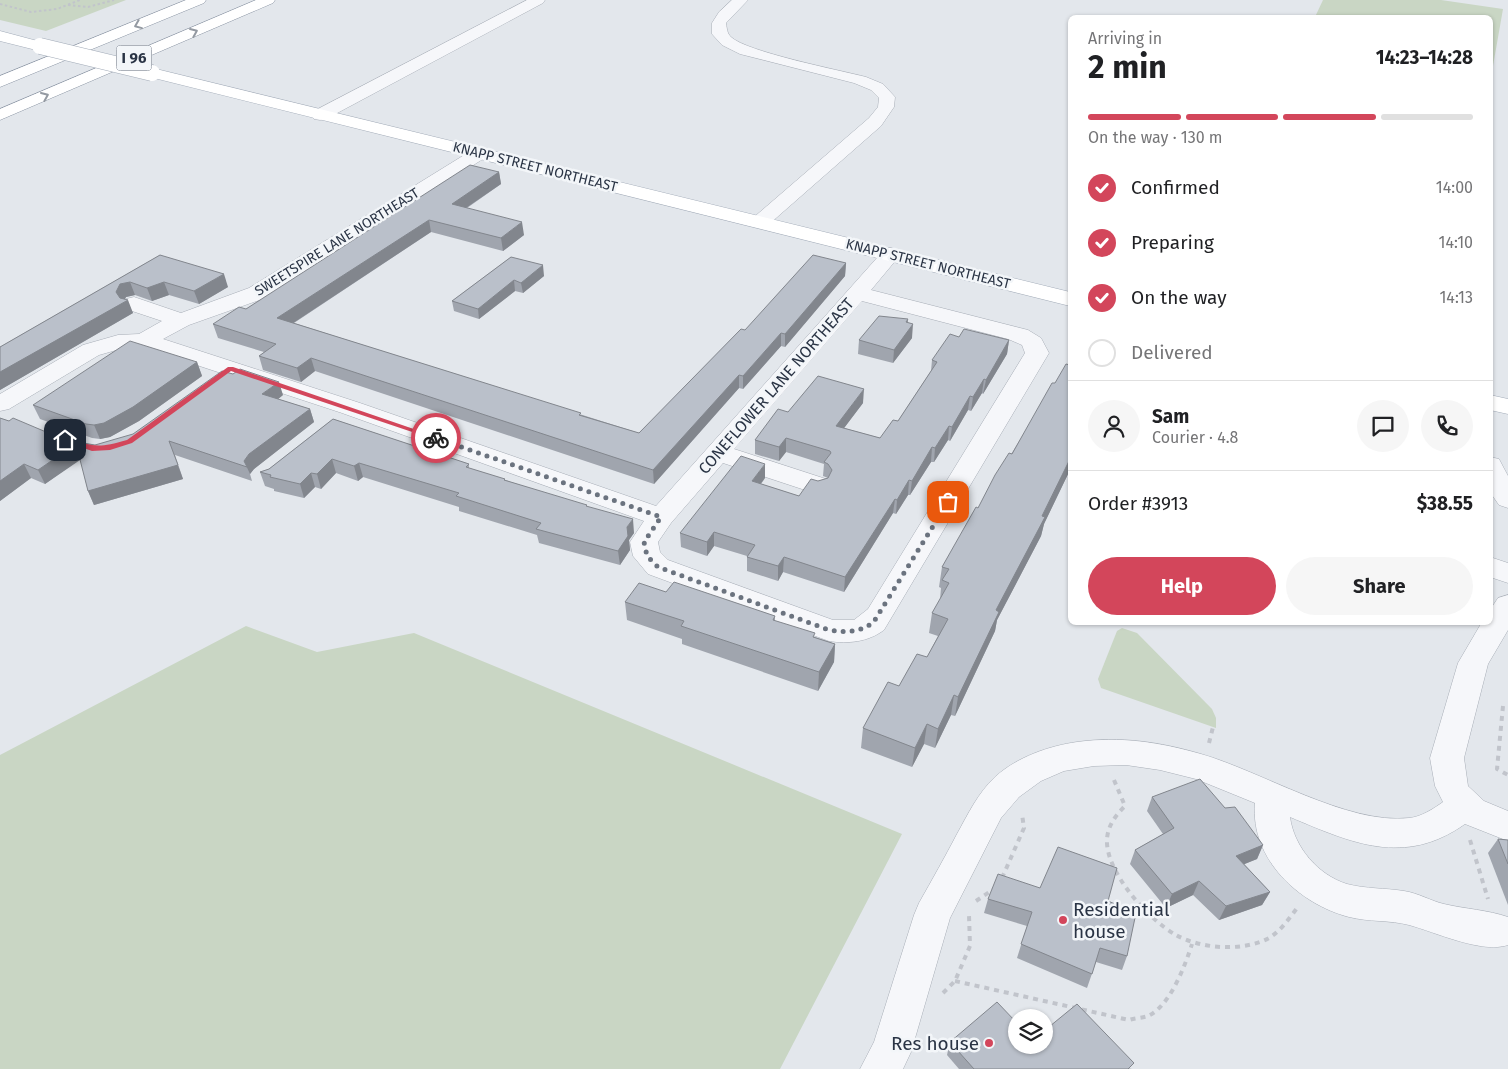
<!DOCTYPE html>
<meta charset="utf-8">
<style>
:root{--surface:#fff;--page:#f6f6f6;--text:#202124;--muted:#757577;--line:#e0e0e0;--accent:#d3465b}
body{margin:0;font-family:"Fira Sans",sans-serif;background:var(--page);color:var(--text);height:100vh;display:flex;flex-direction:column;font-size:19px;white-space:nowrap}
*{box-sizing:border-box;margin:0}
p{font-size:16px;color:var(--muted)}
.icon{flex:none;width:28px;height:28px;fill:none;stroke:currentColor;stroke-width:2;stroke-linecap:round;stroke-linejoin:round}
.map{position:relative;flex:1;overflow:hidden}
.sheet{position:absolute;left:1068px;top:15px;width:425px;height:610px;display:flex;flex-direction:column;background:var(--surface);border-radius:8px;box-shadow:0 1px 4px #0004}
.sheet>*{flex:none}
.controls{position:absolute;left:1008px;top:1009px;display:grid;gap:10px}
.controls a{display:grid;place-items:center;width:45px;height:45px;border-radius:50%;background:var(--surface);box-shadow:0 1px 4px #0004;font-size:25px}
.pin{position:absolute;display:grid;place-items:center;width:42px;height:42px;color:#fff;margin:-21px;border-radius:10px;box-shadow:0 2px 8px #0006}
.courier{position:absolute;display:grid;place-items:center;width:50px;height:50px;margin:-25px;border:4px solid #d3465b;border-radius:50%;background:#fff;color:#222;box-shadow:0 1px 6px #0007}
.headline em{font-style:normal;font-weight:700}
.headline div{display:flex;flex-direction:column-reverse}
.headline{display:flex;align-items:center;justify-content:space-between;height:85px;padding:0 20px}
h1{font-size:32px;font-weight:700;line-height:38px}
.bar{display:grid;grid-template-columns:repeat(4,1fr);gap:8px 5px;align-content:center;height:60px;padding:0 20px}
.bar i{height:6px;border-radius:4px;background:var(--line)}
.bar .on{background:var(--accent)}
.bar p{grid-column:span 4}
.line{display:flex;align-items:center;gap:12px;padding:0 20px;border-top:1px solid var(--line)}
.line div{flex:1}
.round{display:grid;place-items:center;flex:none;width:52px;height:52px;border-radius:26px;background:var(--page)}
ol{padding:0 20px;list-style:none}
li{display:flex;align-items:center;gap:15px;height:55px}
li p{margin-inline-start:auto}
li .icon{padding:5px;border-radius:50%;background:var(--accent);color:#fff;stroke-width:4}
li:last-child{color:var(--muted)}
li i{width:28px;height:28px;border:2px solid var(--line);border-radius:50%}
.cta{display:flex;gap:10px;margin-top:auto;padding:10px 20px}
.cta a{flex:1;height:58px;border-radius:30px;background:var(--accent);color:#fff;font-size:20px;font-weight:700;line-height:58px;text-align:center}
.cta a+a{background:var(--page);color:var(--text)}
.map>svg:first-child{display:block}
.green{fill:#c9d6c4}
.lines{fill:none;stroke-linecap:round;stroke-linejoin:round}
.minor-casing{stroke:#a8aeb7;stroke-width:1}
.major-casing{stroke:#a2abb8;stroke-width:1}
.highway-casing{stroke:#8a94a3;stroke-width:1}
.path-far1{stroke:#c1c4cb;stroke-width:2;stroke-dasharray:2.5 2.5;stroke-linecap:butt}
.path{stroke:#c1c4cb;stroke-width:4;stroke-dasharray:5 5;stroke-linecap:butt}
.minor{fill:#f6f7fa;fill-rule:evenodd}
.major{fill:#fff;fill-rule:evenodd}
.highway{fill:#fff;fill-rule:evenodd}
.major-bridge-casing{stroke:#a2abb8;stroke-width:17;stroke-linecap:butt}
.major-bridge{stroke:#fff;stroke-width:16}
.wall{fill:#a0a5ae}
.shaded-wall{fill:#82868d}
.building{fill:#bac0ca;stroke:#82868d}
.oneway{stroke:#949aa2}
.route{fill:#d3465b}
.done{stroke:#6b737f;stroke-width:5;stroke-dasharray:0 9}
.poi-dot{fill:#d3465b;stroke:#f3f6f9;stroke-width:2}
.labels{text-anchor:middle;dominant-baseline:central;stroke-width:5;stroke-linejoin:round;paint-order:stroke}
.far-street-label{font-size:14px;fill:#2a3445;stroke:#f3f6f9}
.shield{fill:#f3f6f9;stroke:#666e7b;stroke-width:1}
.shield-label{font-size:15px;font-weight:bold;fill:#2a3445}
.street-label{font-size:16px;fill:#2a3445;stroke:#f3f6f9}
.near-poi-label{font-size:19px;fill:#2a3445;stroke:#f3f6f9;text-anchor:start}
</style>
<div class="map">
<svg width="1508" height="1069" viewBox="0 0 1508 1069">
<rect width="100%" height="100%" fill="#e3e7ec"/>
<g class="green">
<path d="M0,0H126L46,31L0,20Z"/>
<path d="M1323,0H1441L1503,9L1490,83V18L1315,17Z"/>
<path d="M246,626L317,652L414,633L902,834L780,1069H0V755Z"/>
<path d="M1122,628L1137,633L1212,709L1216,718V728L1101,688L1098,679L1117,631Z"/>
</g>
<g class="lines">
<g class="minor-casing">
<g id="minor">
<path d="M527,0H545L543,3L326,119L320,120L314,119L311,115L314,111Z"/>
<path d="M732,0H748L726,23C727,29 727,33 731,37C747,52 839,70 866,77L883,84L895,97L894,107L881,126L767,226L760,228L753,226L750,222L753,218L869,118L878,107L879,98L871,90L854,83L740,54L722,45L712,34V23L719,12Z"/>
<path d="M480,148L486,149L489,153L486,157L265,298L189,325L163,339L360,403L656,506L884,250L891,248L898,250L901,254L871,290L1028,330L1041,338L1049,353L884,630C868,642 848,644 829,641L648,574L633,556L630,542L644,521L342,413L142,347L120,349L99,355L9,409L0,411V394L83,345L118,335L139,334L162,321L126,309L123,304L126,299L134,297L181,313L249,288L474,149ZM862,301L1008,339L1022,345L1025,353L868,609L854,620H833L668,560L660,552L658,542L671,523L723,463L808,491L817,493L826,491L830,485L826,479L734,449Z"/>
<path d="M1490,457L1499,459L1508,476V508L1499,505L1490,492Z"/>
<path d="M1490,557L1508,563V583L1490,577Z"/>
<path d="M1508,595V630L1488,664L1464,758L1468,786L1484,801L1508,811V841L1465,824C1404,867 1352,843 1290,817C1294,847 1318,875 1347,884C1366,889 1385,888 1404,891C1418,893 1431,901 1444,904C1465,909 1488,910 1508,917V945C1482,954 1435,932 1409,925C1390,920 1369,922 1349,917C1299,904 1250,859 1255,803L1196,779L1160,770L1126,765L1094,766L1064,771L1041,781L1019,797L1001,818L950,918L911,1052L903,1069H860L874,1042L914,915L919,903C932,880 945,857 957,834C968,814 978,793 995,777C1017,757 1049,746 1077,742C1120,736 1160,742 1201,754C1261,771 1347,825 1409,818C1421,817 1433,809 1443,802L1435,786L1430,758L1458,663L1482,622H1490V610L1498,598Z"/>
</g>
</g>
<g class="major-casing">
<g id="major">
<path d="M0,31L45,43L48,46L45,49L40,51L0,41Z"/>
<path d="M152,68L1070,292V306L146,76L144,73L146,70Z"/>
<path d="M1490,395L1508,399V414L1490,410Z"/>
</g>
</g>
<g class="highway-casing">
<g id="highway">
<path d="M186,0H206L204,3L0,87V76Z"/>
<path d="M256,0H275L273,3L0,120V109Z"/>
</g>
</g>
<g class="path-far1">
<path d="M0,4L31,12L57,9L80,0"/>
<path d="M68,5L88,7L114,0"/>
</g>
<g class="path">
<path d="M1503,706L1497,769L1508,775"/>
<path d="M1209,743L1213,727"/>
<path d="M1114,780L1125,806C1116,815 1108,825 1107,839C1105,872 1149,920 1176,935C1201,949 1243,952 1269,938C1281,931 1290,917 1298,907"/>
<path d="M1470,840L1488,899"/>
<path d="M1002,878L1024,828L1022,814"/>
<path d="M976,901L994,889"/>
<path d="M955,981L1129,1020C1135,1018 1142,1018 1148,1016C1170,1006 1185,966 1192,944"/>
<path d="M943,993L955,981L970,946L969,915"/>
</g>
<use href="#minor" class="minor"/>
<use href="#major" class="major"/>
<use href="#highway" class="highway"/>
<g class="major-bridge-casing">
<path id="major-bridge" d="M40,46L152,73"/>
</g>
<use href="#major-bridge" class="major-bridge"/>
</g>
<g class="wall">
<path d="M499,172L501,184L467,208L524,235L503,251L431,232L294,323L639,433L745,330L846,263L845,276L785,347L781,346L743,389L739,388L654,484L315,371L301,382L263,370L259,356L264,352L218,338L213,324L246,309Z"/>
<path d="M160,255L228,287L199,304L169,295L152,301L135,295L126,297L125,299L133,313L0,390V347Z"/>
<path d="M511,257L544,276L523,293L515,291L479,319L454,311L452,301Z"/>
<path d="M908,323L912,338L893,363L858,354L859,340Z"/>
<path d="M959,337L1009,340L1007,354L983,394L982,393L971,411L968,410L950,441L948,440L934,462H931L910,495H908L896,514L893,513L844,592L783,572L778,581L747,571V556L714,546L707,556L681,547L680,533L765,478L761,484L799,496L818,481L828,478L823,476L824,464L786,452L779,461L755,454V440L788,412L863,403L844,428L880,438L898,421L931,371L932,360Z"/>
<path d="M197,362L202,376L139,421L110,437L100,439L92,438L40,419L33,405Z"/>
<path d="M1070,365V472H1069L1044,524L1041,536L997,620L995,631L955,716L951,715L935,748L924,744L912,767L861,748L863,728L899,686L927,657L938,636L929,633L932,613L940,600L941,588L939,587L942,567L978,508L1055,383Z"/>
<path d="M283,395L278,399L310,409L314,422L254,469L250,474L252,481L175,455L183,479L94,505L88,491L80,459L45,484L31,478L0,501V418L65,440L95,445Z"/>
<path d="M333,419L469,464V468L587,507L634,533L629,540L630,550L620,565L539,543L537,535L459,511V507L363,477L358,481L336,473L321,489L315,487L304,498L274,491V489L265,486L260,472L269,469Z"/>
<path d="M666,592L775,616V621L815,637L835,644L834,662L818,691L682,644V639L627,620L625,602Z"/>
<path d="M1152,797L1225,808L1263,845L1257,859L1244,864L1270,892L1262,905L1219,920L1193,895L1166,908L1130,864L1135,850L1163,834L1147,811Z"/>
<path d="M1498,839L1508,840V905L1488,853Z"/>
<path d="M1040,888L1108,901L1127,956L1122,970L1096,962L1087,988L1017,958L1027,926L984,913L988,899Z"/>
<path d="M950,1042L1016,1045L1132,1069H959L947,1055Z"/>
</g>
<g class="shaded-wall">
<path d="M499,172L501,184L454,216L452,204Z"/>
<path d="M429,220L431,232L281,331L277,318Z"/>
<path d="M522,222L524,235L503,251L501,238Z"/>
<path d="M846,263L845,276L785,347V334Z"/>
<path d="M543,265L544,276L523,293L521,283Z"/>
<path d="M224,274L228,287L199,304L194,291Z"/>
<path d="M514,280L515,291L479,319L478,309Z"/>
<path d="M130,282L135,295L126,297L123,303L128,300L133,313L0,390V372L120,284Z"/>
<path d="M164,282L169,295L152,301L147,288Z"/>
<path d="M908,319L907,332L913,324L912,338L893,363L894,350L906,322Z"/>
<path d="M781,333V346L743,389V376Z"/>
<path d="M1009,340L1007,354L983,394L986,380Z"/>
<path d="M311,358L315,371L301,382L297,368Z"/>
<path d="M197,362L202,376L139,421L110,437L100,439L94,425Z"/>
<path d="M739,375V388L654,484L653,470Z"/>
<path d="M984,379L982,393L971,411L973,397Z"/>
<path d="M279,382L283,395L267,408L262,394Z"/>
<path d="M864,389L863,403L835,440L836,426Z"/>
<path d="M970,396L968,410L950,441L952,427Z"/>
<path d="M310,409L314,422L254,469L250,474L244,461L249,454Z"/>
<path d="M949,426L948,440L934,462L935,448Z"/>
<path d="M786,438V452L779,461V447Z"/>
<path d="M169,441L183,479L94,505L88,491Z"/>
<path d="M76,444L83,458L45,484L38,470Z"/>
<path d="M932,447L931,462L910,495L912,481Z"/>
<path d="M332,459L336,473L321,489L317,474Z"/>
<path d="M1070,459V466L1069,472L1044,524L1041,536L997,620L995,631L955,716L958,697L996,610Z"/>
<path d="M359,463L363,477L358,481L354,466Z"/>
<path d="M24,464L31,478L0,501V481Z"/>
<path d="M765,464V478L752,495V481Z"/>
<path d="M311,473L315,487L304,498L300,484Z"/>
<path d="M909,480L908,495L896,514L897,500Z"/>
<path d="M895,499L893,513L844,592L845,577Z"/>
<path d="M633,519L634,533L629,540L630,550L620,565L618,551L627,527Z"/>
<path d="M714,532V546L707,556V542Z"/>
<path d="M784,557L783,572L778,581V566Z"/>
<path d="M835,644L834,662L818,691L819,672Z"/>
<path d="M954,695L951,715L935,748L938,729Z"/>
<path d="M927,724L924,744L912,767L915,748Z"/>
<path d="M1263,845L1257,859L1230,870L1236,856Z"/>
<path d="M1199,881L1193,895L1166,908L1172,894Z"/>
<path d="M1270,892L1262,905L1219,920L1226,906Z"/>
</g>
<g class="building">
<path d="M470,165L499,172L452,204L522,222L501,238L429,220L277,318L581,413L579,415L639,433L741,329L745,330L813,255L846,263L785,334L781,333L743,376L739,375L653,470L311,358L297,368L259,356L276,344L213,324L239,307L246,309Z"/>
<path d="M160,255L224,274L194,291L164,282L147,288L130,282L120,284L116,292L120,298L128,300L0,372V347Z"/>
<path d="M511,257L543,265L521,283L514,280L478,309L452,301Z"/>
<path d="M879,316L908,319L906,322L913,324L894,350L859,340Z"/>
<path d="M964,329L1009,340L986,380L984,379L973,397L970,396L952,427L949,426L935,448L932,447L912,481L909,480L897,500L895,499L845,577L784,557L778,566L747,557L755,545L714,532L707,542L680,533L741,456L765,464L752,481L799,496L811,479L818,481L828,478L832,470L828,464L824,462L831,453L830,451L786,438L779,447L755,440L778,409L788,412L818,376L864,389L836,426L880,438L893,420L898,421L937,362L932,360L950,334L959,337Z"/>
<path d="M130,341L197,362L133,407L104,423L94,425L86,424L33,405Z"/>
<path d="M1066,364L1070,365V459L1042,516L1045,517L996,610L999,612L958,697L954,695L938,729L927,724L915,748L863,728L888,682L899,686L917,654L927,657L948,619L932,613L949,583L942,580L949,569L942,567L976,507L978,508L995,475L1009,453L1012,454L1052,383H1055Z"/>
<path d="M240,369L279,382L262,394L310,409L249,454L244,461L247,467L169,441L178,465L88,491L76,444L38,470L24,464L0,481V418L9,421L13,418L65,440L95,445L133,434L222,371L233,374Z"/>
<path d="M333,419L469,464L466,467L505,479L504,480L587,505L586,506L633,519L627,527L628,536L618,551L536,529L541,523L456,496L459,493L359,463L354,466L332,459L317,474L311,473L300,484L270,477L271,475L260,472L269,469Z"/>
<path d="M674,582L775,616L773,620L815,633L813,637L835,644L819,672L681,626L684,621L625,602L639,583L666,592Z"/>
<path d="M1200,779L1225,808L1235,807L1263,845L1236,856L1270,892L1226,906L1199,881L1172,894L1135,850L1174,828L1152,797Z"/>
<path d="M1498,839L1508,840V864Z"/>
<path d="M1058,847L1117,868L1108,901L1136,913L1127,956L1100,948L1092,974L1021,944L1032,912L988,899L998,874L1040,888Z"/>
<path d="M997,1002L1016,1022V1045H1044V1031L1077,1004L1134,1063L1128,1069H974L950,1042Z"/>
</g>
<defs><path id="oneway-chevron" d="M-2-3.5L2.5 0L-2 3.5" fill="none" stroke-width="1.6" stroke-linecap="round" stroke-linejoin="round" transform="scale(1.25)"/></defs>
<g class="oneway">
<use href="#oneway-chevron" transform="translate(138 25) rotate(158)"/>
<use href="#oneway-chevron" transform="translate(194 32) rotate(-23)"/>
<use href="#oneway-chevron" transform="translate(45 96) rotate(-23)"/>
</g>
<path class="route" d="M228,367H233L440,438L433,439L231,371L132,443L110,450L92,451L61,440L65,438C94,446 96,449 127,440Z"/>
<g class="lines">
<path class="done" d="M436,438L661,517L644,542L647,556L658,567L829,630C845,633 859,632 873,623L948,502"/>
</g>
<g class="poi-dot">
<circle cx="1063" cy="920" r="5"/>
<circle cx="989" cy="1043" r="5"/>
</g>
<g class="labels">
<g class="far-street-label">
<text transform="translate(535 167) rotate(14)">KNAPP STREET NORTHEAST</text>
<text transform="translate(337 242) rotate(-32)">SWEETSPIRE LANE NORTHEAST</text>
<text transform="translate(928 264) rotate(14)">KNAPP STREET NORTHEAST</text>
</g>
<rect class="shield" x="116.5" y="45.5" width="35" height="25" rx="4"/>
<g class="shield-label">
<text x="134" y="58">I 96</text>
</g>
<g class="street-label">
<text transform="translate(776 386) rotate(-49)">CONEFLOWER LANE NORTHEAST</text>
</g>
<g class="near-poi-label">
<text x="1073" y="909">Residential<tspan x="1073" dy="22">house</tspan></text>
<text x="979" y="1043" text-anchor="end">Res house</text>
</g>
</g>
</svg>
<div class="controls">
<a><svg class="icon" aria-label="layers" viewBox="0 0 24 24"><path d="M12 4l9 5-9 5-9-5zM3 14l9 5 9-5"/></svg></a>
</div>
<div class="pin" style="left:948px;top:502px;background:#ea580c"><svg class="icon" aria-label="bag" viewBox="0 0 24 24"><path d="M5 8h14l-1 12H6zM9 8a3 3 0 0 1 6 0"/></svg></div>
<div class="pin" style="left:65px;top:440px;background:#1f2937"><svg class="icon" aria-label="home" viewBox="0 0 24 24"><path d="M3 11l9-7 9 7M6 9v11h12V9"/></svg></div>
<div class="courier" style="left:436px;top:438px"><svg class="icon" aria-label="bike" viewBox="0 0 24 24"><circle cx="6" cy="16" r="4"/><circle cx="18" cy="16" r="4"/><path d="M6 16l4-8h5l3 8M10 8l3 8H6M13 5h3"/></svg></div>
<section class="sheet">
<div class="headline"><div><h1>2 min</h1><p>Arriving in</p></div><em>14:23–14:28</em></div>
<div class="bar"><i class="on"></i><i class="on"></i><i class="on"></i><i></i><p>On the way · 130 m</p></div>
<ol>
<li><svg class="icon" aria-label="check" viewBox="0 0 24 24"><path d="M5 12l5 5 9-10"/></svg>Confirmed<p>14:00</p></li>
<li><svg class="icon" aria-label="check" viewBox="0 0 24 24"><path d="M5 12l5 5 9-10"/></svg>Preparing<p>14:10</p></li>
<li><svg class="icon" aria-label="check" viewBox="0 0 24 24"><path d="M5 12l5 5 9-10"/></svg>On the way<p>14:13</p></li>
<li><i></i>Delivered</li>
</ol>
<div class="line" style="height:90px"><a class="round"><svg class="icon" aria-label="person" viewBox="0 0 24 24"><circle cx="12" cy="8" r="4"/><path d="M4 21q1-7 8-7t8 7"/></svg></a><div><b>Sam</b><p>Courier · 4.8</p></div><a class="round"><svg class="icon" aria-label="chat" viewBox="0 0 24 24"><path d="M4 5h16v11H9l-5 4z"/></svg></a><a class="round"><svg class="icon" aria-label="phone" viewBox="0 0 24 24"><path d="M5 4h4l2 5-3 2q2 4 5 5l2-3 5 2v4C11 20 4 13 5 4z"/></svg></a></div>
<div class="line" style="height:65px"><div>Order #3913</div><b>$38.55</b></div>
<div class="cta"><a>Help</a><a>Share</a></div>
</section>
</div>
